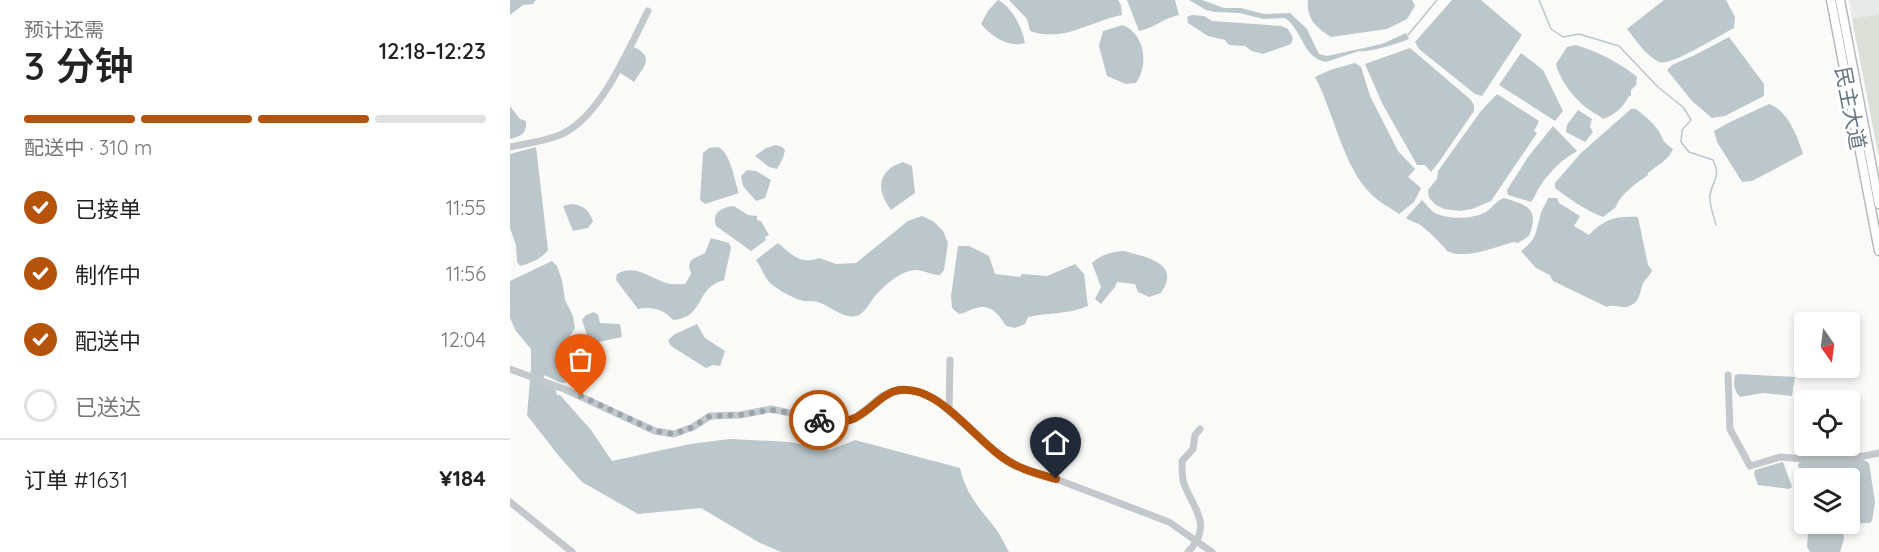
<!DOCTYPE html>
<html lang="zh">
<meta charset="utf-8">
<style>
:root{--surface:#fff;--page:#f6f6f6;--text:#222;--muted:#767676;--line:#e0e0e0;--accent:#b45309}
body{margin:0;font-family:Quicksand,"Noto Sans SC",sans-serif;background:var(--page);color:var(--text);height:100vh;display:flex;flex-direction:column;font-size:22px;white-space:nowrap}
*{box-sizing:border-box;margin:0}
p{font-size:20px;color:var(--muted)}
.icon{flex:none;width:33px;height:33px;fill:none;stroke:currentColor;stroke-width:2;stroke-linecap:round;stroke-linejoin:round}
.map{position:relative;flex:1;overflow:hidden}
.details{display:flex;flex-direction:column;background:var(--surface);width:510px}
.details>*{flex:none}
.needle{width:39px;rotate:166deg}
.buttons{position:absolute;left:1284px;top:312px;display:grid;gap:12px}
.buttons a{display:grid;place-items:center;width:66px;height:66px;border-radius:6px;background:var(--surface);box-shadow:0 3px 9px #0003;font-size:30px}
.pin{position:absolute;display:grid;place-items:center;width:51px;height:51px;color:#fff;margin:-62px -26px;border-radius:50% 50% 50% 0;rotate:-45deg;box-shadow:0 0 6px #0007}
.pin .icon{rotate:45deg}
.courier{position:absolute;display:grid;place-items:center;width:60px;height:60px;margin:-30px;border:4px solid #b45309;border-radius:50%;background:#fff;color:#222;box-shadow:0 2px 8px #0007}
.head em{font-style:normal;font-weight:600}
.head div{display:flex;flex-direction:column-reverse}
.head{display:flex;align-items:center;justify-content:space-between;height:102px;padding:0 24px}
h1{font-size:39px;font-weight:600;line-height:45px}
.bar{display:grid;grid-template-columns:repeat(4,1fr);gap:9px 6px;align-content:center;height:72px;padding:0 24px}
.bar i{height:8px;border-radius:4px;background:var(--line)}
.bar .active{background:var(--accent)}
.bar p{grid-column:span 4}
.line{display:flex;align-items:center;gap:15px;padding:0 24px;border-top:2px solid var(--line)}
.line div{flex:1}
ol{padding:0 24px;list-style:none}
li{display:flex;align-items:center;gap:18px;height:66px}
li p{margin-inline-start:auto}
li .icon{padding:6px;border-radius:50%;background:var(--accent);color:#fff;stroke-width:4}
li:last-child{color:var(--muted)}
li i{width:33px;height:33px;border:3px solid var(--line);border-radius:50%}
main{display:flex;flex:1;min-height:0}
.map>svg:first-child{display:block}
.built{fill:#e8e9e9}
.green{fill:#dadfd7}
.water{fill:#bbc7cb}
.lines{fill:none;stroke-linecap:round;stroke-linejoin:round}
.stream{stroke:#bbc7cb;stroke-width:1.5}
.major-casing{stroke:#b5babe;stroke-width:11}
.minor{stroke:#c3c8cc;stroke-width:7}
.major{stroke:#fff;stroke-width:8}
.done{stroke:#99a4ac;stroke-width:6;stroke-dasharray:0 10.8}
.route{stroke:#b45309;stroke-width:8}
.labels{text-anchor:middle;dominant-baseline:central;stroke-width:6;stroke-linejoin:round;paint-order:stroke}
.street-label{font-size:21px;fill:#657683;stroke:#fff}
</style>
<main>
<section class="details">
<div class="head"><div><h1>3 分钟</h1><p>预计还需</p></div><em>12:18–12:23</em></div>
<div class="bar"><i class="active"></i><i class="active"></i><i class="active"></i><i></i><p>配送中 · 310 m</p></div>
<ol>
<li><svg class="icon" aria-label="check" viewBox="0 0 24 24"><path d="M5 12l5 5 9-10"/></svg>已接单<p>11:55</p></li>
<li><svg class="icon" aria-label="check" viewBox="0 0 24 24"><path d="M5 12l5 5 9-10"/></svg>制作中<p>11:56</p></li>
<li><svg class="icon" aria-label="check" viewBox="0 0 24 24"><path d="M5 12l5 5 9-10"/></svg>配送中<p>12:04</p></li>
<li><i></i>已送达</li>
</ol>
<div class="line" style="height:78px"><div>订单 #1631</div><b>¥184</b></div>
</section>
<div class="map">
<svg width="1369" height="552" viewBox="0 0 1369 552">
<rect width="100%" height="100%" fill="#fafaf8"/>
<path class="built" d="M1339,0H1369V14L1342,19Z"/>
<path class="green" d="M1369,14V159L1342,19Z"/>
<g class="water">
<path d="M0,0H26L23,4L13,5L0,15Z"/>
<path d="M488,0C502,7 512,27 515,43C498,48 481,36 471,24L478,11Z"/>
<path d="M499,0H608L611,5L612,15C581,21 553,43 520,31L517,19Z"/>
<path d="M617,0H665L669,15C654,18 644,28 629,31Z"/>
<path d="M679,0H692L714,8H731L754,14L780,13L797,29L809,54L817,56L872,44L896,33L899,39C889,43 859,53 849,51L816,62C793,58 793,31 775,18L754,19L729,13L705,12L696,10Z"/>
<path d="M798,0H902L905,6L897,19L877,29L821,37C806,28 796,18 798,0Z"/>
<path d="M942,0H971L1012,35L972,96L965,94L909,49L905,42Z"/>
<path d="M1154,0H1216L1225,17L1224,28C1212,34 1160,67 1149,62C1136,56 1126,40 1117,29Z"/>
<path d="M682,15L694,16L702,21L771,26L778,29L783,38L781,44L753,54L742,51L735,46L719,45L715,40L698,36L678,23L677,17Z"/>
<path d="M613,25C635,35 639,64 626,83L616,84L597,76L589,46L593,31Z"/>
<path d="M1219,37L1254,84V96L1215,116L1202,118L1182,101L1157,70L1162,65L1185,55Z"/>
<path d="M1066,45C1088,52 1109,62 1127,77L1126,85L1121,90V96H1119C1114,106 1104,116 1093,119C1089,115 1085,114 1081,111C1066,101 1050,81 1046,64L1057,47Z"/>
<path d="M124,47C145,57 134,67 124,82L109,72Z"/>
<path d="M900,48L960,99L964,105V111L929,162L921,172L915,165H907L872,103L855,64Z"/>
<path d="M1011,53L1033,70L1053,111L1045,121L989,85Z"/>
<path d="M845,63L851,67L860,96L888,151L905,169L898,177L911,188L904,202L889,214C881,208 870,203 862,195C833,168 824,112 805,77L820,70Z"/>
<path d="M987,94L1029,121L1024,131L1027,133L981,201L962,209L951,211L934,209L926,205L919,198L918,190L927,179L928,171L971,111Z"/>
<path d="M1259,104C1278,111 1287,136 1293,154L1242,181L1232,182L1207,142L1204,131L1218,123Z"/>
<path d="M0,106L10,119L16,121C17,134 11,136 0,139Z"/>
<path d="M1121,109H1126C1133,115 1142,121 1148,130C1154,139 1151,141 1163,149C1158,161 1147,165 1138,173V175C1127,183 1110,194 1106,207L1093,217C1076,211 1060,199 1045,188V183L1071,153Z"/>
<path d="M1068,110L1082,119L1080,127L1083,132L1075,142L1056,132L1057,125Z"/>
<path d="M1043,126L1067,151C1053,159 1040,171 1031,185C1027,190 1025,197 1021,202L998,195L997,190L1018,157Z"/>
<path d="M266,145L272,147L275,150L273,158L267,169L259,167L245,156L256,148Z"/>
<path d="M26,147L38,250C31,259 21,263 10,266L7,262L6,245L0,228V154Z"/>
<path d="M208,147C221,153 224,180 229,193L195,204L190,200L193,153L199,148Z"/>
<path d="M393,162L402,166L405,193L381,210C365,189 368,170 393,162Z"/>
<path d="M237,170L246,171L261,180L255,198L246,201L233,186L231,176Z"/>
<path d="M994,198C1017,205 1030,208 1019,236L1008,243L1004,242C984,247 957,260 937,251C935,247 914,227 909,224C905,222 900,221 896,218L912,200C916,204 920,210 925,213C938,220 963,219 976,212C982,208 987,200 994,198Z"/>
<path d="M1038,198H1047L1049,203L1070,216L1064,226L1079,235C1094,219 1106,216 1128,217L1138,265L1142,270C1140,277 1133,280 1132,286C1129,297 1128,304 1116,307C1109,308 1104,304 1097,307L1043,281L1040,275L1026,268L1011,251C1027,239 1025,234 1030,217C1031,210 1036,204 1038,198Z"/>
<path d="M61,204C73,205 78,209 83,221L78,228L63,231L53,206Z"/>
<path d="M224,206L238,215L247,216V220L251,221L259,235L255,237L256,240L241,251L206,226C201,213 212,207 224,206Z"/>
<path d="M412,216L423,221L433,231L438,243L434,270L430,275C419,275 410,267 399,271C386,275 374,286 365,296C360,302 355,313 347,316C332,319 321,306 308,302C303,300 296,302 290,300C281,297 269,290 261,284C254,277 252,268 246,260L268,243C281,254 290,265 309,258L326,264L346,263L398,221Z"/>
<path d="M201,238L219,243L221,248L214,280C184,288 196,317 163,320C154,309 141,306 128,309L106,280L107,274C125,264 138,277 156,283C162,285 169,284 175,284L181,274L179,266L181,260L195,253Z"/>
<path d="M448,246H459L479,256L485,274L510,277L512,274L537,276L565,264L574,274L578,306C558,315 539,312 518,317L515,324L505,328L496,326C488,314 481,302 463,309C457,311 456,313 449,314L442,308L441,296Z"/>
<path d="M614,251C627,255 660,260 657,279C657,284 653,289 651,293L639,297L628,292L625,284L607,282L605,287L591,304L585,299L591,287L582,263C592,254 601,252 614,251Z"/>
<path d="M42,261L47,266L52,280L55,300L63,316L65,328L60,336L56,383H51L34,375L33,382L45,388L47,395H50L81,430L102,461L180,444L220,439L280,442L320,450L345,440L450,468C456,493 466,504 482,524C489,532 494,543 499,552H271L250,543L191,508L128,514L72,482L48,455L17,415L21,369V349L6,331L0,318V281Z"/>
<path d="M84,312L88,315L90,323L110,324L112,337L84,343L78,338L72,320L76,315Z"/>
<path d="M187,324L195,338L215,351L210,366L203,365L196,368L161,346L158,340L165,334Z"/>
<path d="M1229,374L1285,377L1282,396L1253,393L1230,397C1224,391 1223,383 1225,375Z"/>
<path d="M1352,459L1359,463L1365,502L1362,521L1360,523L1335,524H1334H1340V478H1294V503L1288,464L1291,462Z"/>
<path d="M1273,462L1282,487L1279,489L1248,485L1244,474L1245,470Z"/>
<path d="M1333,530L1334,539L1330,552H1300L1297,547L1298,533Z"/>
</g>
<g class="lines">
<g class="stream">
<path d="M1029,0L1041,29L1053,37L1069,34L1109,46L1148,87L1174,108L1181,120L1172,130L1171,142L1179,152L1203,160C1212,179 1201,181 1200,196C1199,206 1204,216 1206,225"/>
<path d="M898,35L927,0"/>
</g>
<g class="major-casing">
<g id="major">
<path d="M1321,0L1369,251"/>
<path d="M1330,0L1369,204"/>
</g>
</g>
<g class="minor">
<path d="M0,147C17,143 39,141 54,133C92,114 119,48 138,11"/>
<path d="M0,369L54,389L145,431L164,434L183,427L200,416L230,415L261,409L322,422L344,419L372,396L389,389L408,392L427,400L439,411L440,360"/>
<path d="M1218,375L1220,429L1240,466L1270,457L1294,459L1354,456L1369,453"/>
<path d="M439,411L488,454L509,467L546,479L659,522L702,552"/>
<path d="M0,502L62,552"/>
<path d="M678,552C703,526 685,511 674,484C672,478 672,468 672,461L683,449L685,435L690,429"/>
</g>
<use href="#major" class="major"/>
</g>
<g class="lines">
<path class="done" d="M71,396L145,431L164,434L183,427L200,416L230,415L261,410L284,413L309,420"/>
<path class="route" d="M309,420C320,422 334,423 345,418C369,406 376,382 409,392C437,401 464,435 488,454C505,468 525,473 546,479"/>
</g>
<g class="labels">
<g class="street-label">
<text transform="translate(1341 108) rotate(79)">民主大道</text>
</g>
</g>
</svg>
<div class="buttons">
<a><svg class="needle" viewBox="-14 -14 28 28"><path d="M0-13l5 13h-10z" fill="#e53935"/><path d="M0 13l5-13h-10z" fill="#767676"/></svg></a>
<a><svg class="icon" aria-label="locate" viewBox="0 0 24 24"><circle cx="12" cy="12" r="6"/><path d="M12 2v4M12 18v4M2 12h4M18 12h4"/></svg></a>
<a><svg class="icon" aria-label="layers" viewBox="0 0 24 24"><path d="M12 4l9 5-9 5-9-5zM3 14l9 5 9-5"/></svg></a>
</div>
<div class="pin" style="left:71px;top:396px;background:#ea580c"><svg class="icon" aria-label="bag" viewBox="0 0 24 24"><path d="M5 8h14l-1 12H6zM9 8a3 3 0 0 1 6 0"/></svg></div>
<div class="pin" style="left:546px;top:479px;background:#1f2937"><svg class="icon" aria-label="home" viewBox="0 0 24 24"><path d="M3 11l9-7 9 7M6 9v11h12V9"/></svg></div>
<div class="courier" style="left:309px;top:420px"><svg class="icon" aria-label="bike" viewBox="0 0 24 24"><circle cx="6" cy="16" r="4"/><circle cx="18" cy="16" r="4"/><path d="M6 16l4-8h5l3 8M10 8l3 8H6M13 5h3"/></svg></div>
</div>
</main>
